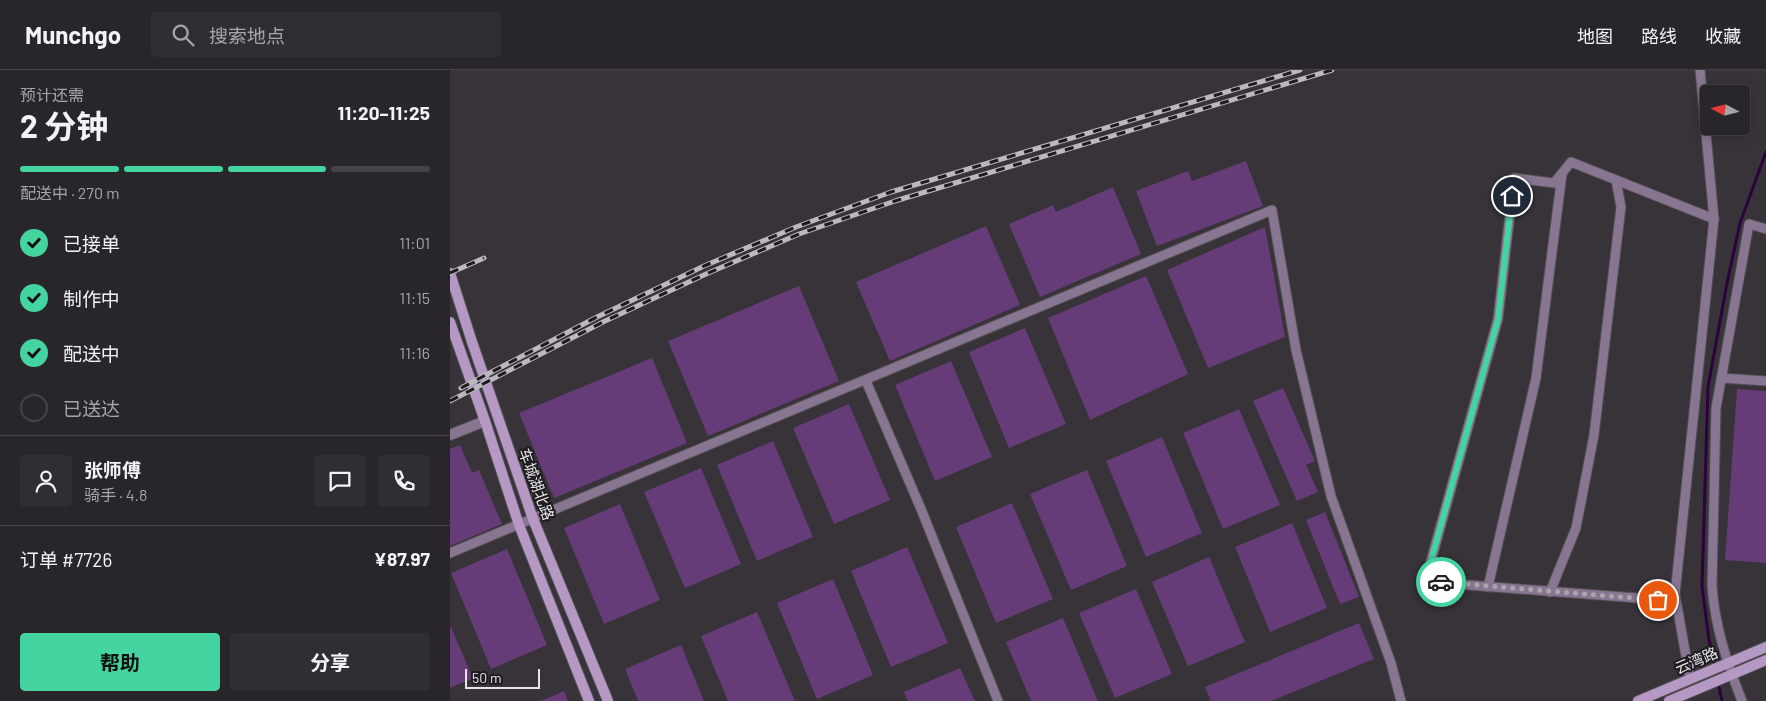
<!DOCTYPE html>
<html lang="zh">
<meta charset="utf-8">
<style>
:root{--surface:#29262b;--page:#312e33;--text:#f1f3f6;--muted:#a5a5a9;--line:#454347;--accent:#44d49f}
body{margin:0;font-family:Barlow,"Noto Sans SC",sans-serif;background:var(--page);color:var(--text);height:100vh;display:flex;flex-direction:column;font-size:19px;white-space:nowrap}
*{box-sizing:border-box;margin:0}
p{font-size:16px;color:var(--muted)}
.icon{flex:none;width:28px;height:28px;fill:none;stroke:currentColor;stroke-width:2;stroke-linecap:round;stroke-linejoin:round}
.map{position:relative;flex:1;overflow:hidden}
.sheet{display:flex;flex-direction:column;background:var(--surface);width:450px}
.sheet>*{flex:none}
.needle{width:32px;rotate:277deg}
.buttons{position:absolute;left:1250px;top:15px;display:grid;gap:10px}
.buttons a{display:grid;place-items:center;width:50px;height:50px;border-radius:5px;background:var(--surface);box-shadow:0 2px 12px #0003,0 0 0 1px var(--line);font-size:25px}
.scale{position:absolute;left:15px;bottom:12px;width:75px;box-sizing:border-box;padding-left:5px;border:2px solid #e7e5e8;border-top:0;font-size:14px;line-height:18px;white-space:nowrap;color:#e7e5e8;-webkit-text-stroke:4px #1d1b1e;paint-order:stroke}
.pin{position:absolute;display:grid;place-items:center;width:42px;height:42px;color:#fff;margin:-21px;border:2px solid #fff;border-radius:50%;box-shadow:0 1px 5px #0007}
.courier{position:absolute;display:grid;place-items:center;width:50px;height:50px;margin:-25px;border:4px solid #44d49f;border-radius:50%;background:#fff;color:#222;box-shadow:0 1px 6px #0007}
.summary em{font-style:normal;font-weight:700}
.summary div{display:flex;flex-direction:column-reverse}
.summary{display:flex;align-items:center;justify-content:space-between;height:85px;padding:0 20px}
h1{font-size:32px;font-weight:700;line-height:38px}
.bar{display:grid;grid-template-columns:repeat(4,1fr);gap:8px 5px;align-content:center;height:60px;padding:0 20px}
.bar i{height:6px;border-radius:4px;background:var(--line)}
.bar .on{background:var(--accent)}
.bar p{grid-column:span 4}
.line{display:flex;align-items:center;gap:12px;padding:0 20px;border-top:1px solid var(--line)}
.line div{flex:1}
.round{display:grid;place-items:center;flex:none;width:52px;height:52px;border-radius:5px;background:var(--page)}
ol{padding:0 20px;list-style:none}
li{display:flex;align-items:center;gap:15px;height:55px}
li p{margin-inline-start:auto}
li .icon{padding:5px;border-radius:50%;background:var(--accent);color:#111;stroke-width:4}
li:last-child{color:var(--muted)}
li i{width:28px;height:28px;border:2px solid var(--line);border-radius:50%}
.cta{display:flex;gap:10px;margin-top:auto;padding:10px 20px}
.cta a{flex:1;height:58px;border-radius:5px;background:var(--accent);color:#111;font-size:20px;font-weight:700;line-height:58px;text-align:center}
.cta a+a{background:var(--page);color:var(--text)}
header{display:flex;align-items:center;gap:30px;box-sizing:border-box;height:70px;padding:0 25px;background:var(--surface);border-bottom:1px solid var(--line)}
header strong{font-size:24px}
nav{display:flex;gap:28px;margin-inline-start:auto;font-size:18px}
.search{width:350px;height:45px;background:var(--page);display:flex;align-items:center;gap:12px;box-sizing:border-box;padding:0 18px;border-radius:5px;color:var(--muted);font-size:19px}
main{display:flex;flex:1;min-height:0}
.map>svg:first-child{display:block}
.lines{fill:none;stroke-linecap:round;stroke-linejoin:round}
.stream{stroke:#2c023c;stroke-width:3}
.building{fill:#653c77}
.minor-casing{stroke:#534f55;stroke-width:11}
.tertiary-casing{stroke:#534f55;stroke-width:12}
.secondary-casing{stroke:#534f55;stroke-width:12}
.minor{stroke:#877591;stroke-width:9}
.tertiary{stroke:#877591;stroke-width:10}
.secondary{stroke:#b698c5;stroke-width:10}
.rail-casing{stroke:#bcb9bd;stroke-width:5}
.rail{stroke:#1d1b1e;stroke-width:3;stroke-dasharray:9;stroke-linecap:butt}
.done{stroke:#a9a7ab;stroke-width:5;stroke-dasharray:0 9}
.route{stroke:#44d49f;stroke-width:6}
.labels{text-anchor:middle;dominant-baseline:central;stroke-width:4;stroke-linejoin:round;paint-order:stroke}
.street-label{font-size:15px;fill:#e7e5e8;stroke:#1d1b1e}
</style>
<header>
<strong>Munchgo</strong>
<div class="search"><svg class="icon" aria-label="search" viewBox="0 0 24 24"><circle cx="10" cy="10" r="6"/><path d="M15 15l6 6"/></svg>搜索地点</div>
<nav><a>地图</a><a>路线</a><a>收藏</a></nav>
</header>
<main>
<section class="sheet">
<div class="summary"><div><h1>2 分钟</h1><p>预计还需</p></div><em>11:20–11:25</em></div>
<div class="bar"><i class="on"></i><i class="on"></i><i class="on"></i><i></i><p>配送中 · 270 m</p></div>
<ol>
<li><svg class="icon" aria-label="check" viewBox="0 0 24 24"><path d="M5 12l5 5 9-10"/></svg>已接单<p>11:01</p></li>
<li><svg class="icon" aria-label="check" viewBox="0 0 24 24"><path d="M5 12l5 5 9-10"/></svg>制作中<p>11:15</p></li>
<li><svg class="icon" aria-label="check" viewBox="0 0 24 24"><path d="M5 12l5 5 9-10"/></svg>配送中<p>11:16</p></li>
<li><i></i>已送达</li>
</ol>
<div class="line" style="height:90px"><a class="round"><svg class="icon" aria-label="person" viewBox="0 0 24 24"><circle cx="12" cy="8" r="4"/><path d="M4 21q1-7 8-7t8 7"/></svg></a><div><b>张师傅</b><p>骑手 · 4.8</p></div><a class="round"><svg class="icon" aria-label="chat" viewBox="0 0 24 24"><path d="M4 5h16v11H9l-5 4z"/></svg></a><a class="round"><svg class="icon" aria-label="phone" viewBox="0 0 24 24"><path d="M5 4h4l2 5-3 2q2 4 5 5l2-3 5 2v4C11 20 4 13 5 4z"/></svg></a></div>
<div class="line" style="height:65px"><div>订单 #7726</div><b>¥87.97</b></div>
<div class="cta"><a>帮助</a><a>分享</a></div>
</section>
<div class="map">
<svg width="1316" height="631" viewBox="0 0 1316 631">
<rect width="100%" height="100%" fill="#373339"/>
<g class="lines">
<path class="stream" d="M1272,631L1259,570L1252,516L1258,317L1277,213L1290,153L1316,82"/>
</g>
<g class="building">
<path d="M796,91L813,136L707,176L686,121L738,101L742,111Z"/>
<path d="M663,117L691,184L590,227L559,154L603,135L606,142Z"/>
<path d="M536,156L570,235L440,291L406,212Z"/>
<path d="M815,157L835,267L758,298L717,200Z"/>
<path d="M696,206L738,304L640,350L598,248Z"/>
<path d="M349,216L389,311L258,366L218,271Z"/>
<path d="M575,258L616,354L559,378L519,282Z"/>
<path d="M202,288L237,373L104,428L69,343Z"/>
<path d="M501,291L542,387L485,411L445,315Z"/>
<path d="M833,318L865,391L856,395L868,422L847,431L803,331Z"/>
<path d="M1287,319L1316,321V493L1275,490Z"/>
<path d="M399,334L440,430L384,454L343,358Z"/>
<path d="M789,339L830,435L773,459L733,363Z"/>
<path d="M712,367L752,463L696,487L656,391Z"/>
<path d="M323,371L363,467L307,491L267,395Z"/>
<path d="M10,375L22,403L29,400L52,454L0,476V379Z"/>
<path d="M251,398L291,494L235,518L194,422Z"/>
<path d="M637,400L677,496L621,520L580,424Z"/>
<path d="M562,433L603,529L546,553L506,457Z"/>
<path d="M170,434L210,530L154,554L114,458Z"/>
<path d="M875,442L909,527L890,534L856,450Z"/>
<path d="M842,453L877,538L820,562L785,477Z"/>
<path d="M457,477L498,573L441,597L401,501Z"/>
<path d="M57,479L97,575L41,599L1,503Z"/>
<path d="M759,487L795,572L738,596L702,512Z"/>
<path d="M383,509L423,605L367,629L327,533Z"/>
<path d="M686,519L722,604L665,628L629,543Z"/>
<path d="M307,542L345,631H278L251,566Z"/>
<path d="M613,548L648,631H581L556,572Z"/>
<path d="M909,553L924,589L821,631H761L755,617Z"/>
<path d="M0,555L23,608L0,618Z"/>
<path d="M231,575L254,631H188L175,599Z"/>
<path d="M510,598L525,631H458L454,622Z"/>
<path d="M114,621L118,631H91Z"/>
</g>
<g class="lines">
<g class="minor-casing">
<g id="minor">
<path d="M1250,0L1264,149"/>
<path d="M1271,308L1316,311"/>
<path d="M416,311L471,439L548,631"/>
<path d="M0,483L822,140L846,280L881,426L941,593L951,631"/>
<path d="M1038,517L1086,308L1112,104"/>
<path d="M1100,522L1126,458L1144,365L1171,137L1166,110"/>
<path d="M1226,531L992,513L979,498L1048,249L1064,108L1104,113L1121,92L1264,149L1225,524L1240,609"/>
<path d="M1292,631C1277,593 1265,557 1262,516L1266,338L1299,154L1316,159"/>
</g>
</g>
<g class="tertiary-casing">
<path id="tertiary" d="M0,365L35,351"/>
</g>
<g class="secondary-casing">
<g id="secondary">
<path d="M0,203L22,272L83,449L158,631"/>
<path d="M0,252L35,351L69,455L139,631"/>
<path d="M1188,631L1316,577"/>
<path d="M1219,631L1316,590"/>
</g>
</g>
<use href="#minor" class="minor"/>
<use href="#tertiary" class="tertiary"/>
<use href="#secondary" class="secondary"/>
<g class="rail-casing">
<g id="rail">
<path d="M0,203L34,188"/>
<path d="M11,318L147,247L254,196L346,157L441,122L850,0"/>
<path d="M0,331L153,252L256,204L349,164L445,131L882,0"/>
</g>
</g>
<use href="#rail" class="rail"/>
</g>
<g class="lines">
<path class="done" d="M991,512L1208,530"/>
<path class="route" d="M991,512L979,498L1048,249L1062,126"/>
</g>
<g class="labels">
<g class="street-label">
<text transform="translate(87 414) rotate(70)">车城湖北路</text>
<text transform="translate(1246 590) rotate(-23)">云湾路</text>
</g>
</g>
</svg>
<div class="buttons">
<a><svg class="needle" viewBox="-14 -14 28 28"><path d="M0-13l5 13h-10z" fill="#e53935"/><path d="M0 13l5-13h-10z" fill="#a5a5a9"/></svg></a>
</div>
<div class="scale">50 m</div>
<div class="pin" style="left:1208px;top:530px;background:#ea580c"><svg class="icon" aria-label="bag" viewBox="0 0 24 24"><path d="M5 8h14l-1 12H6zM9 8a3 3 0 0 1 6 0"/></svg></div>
<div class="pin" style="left:1062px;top:126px;background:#1f2937"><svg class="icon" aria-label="home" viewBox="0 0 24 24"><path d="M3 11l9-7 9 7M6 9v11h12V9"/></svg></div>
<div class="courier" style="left:991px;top:512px"><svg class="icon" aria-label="car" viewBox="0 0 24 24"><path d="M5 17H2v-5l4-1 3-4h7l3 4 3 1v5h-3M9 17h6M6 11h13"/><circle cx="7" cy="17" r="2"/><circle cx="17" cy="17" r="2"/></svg></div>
</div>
</main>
